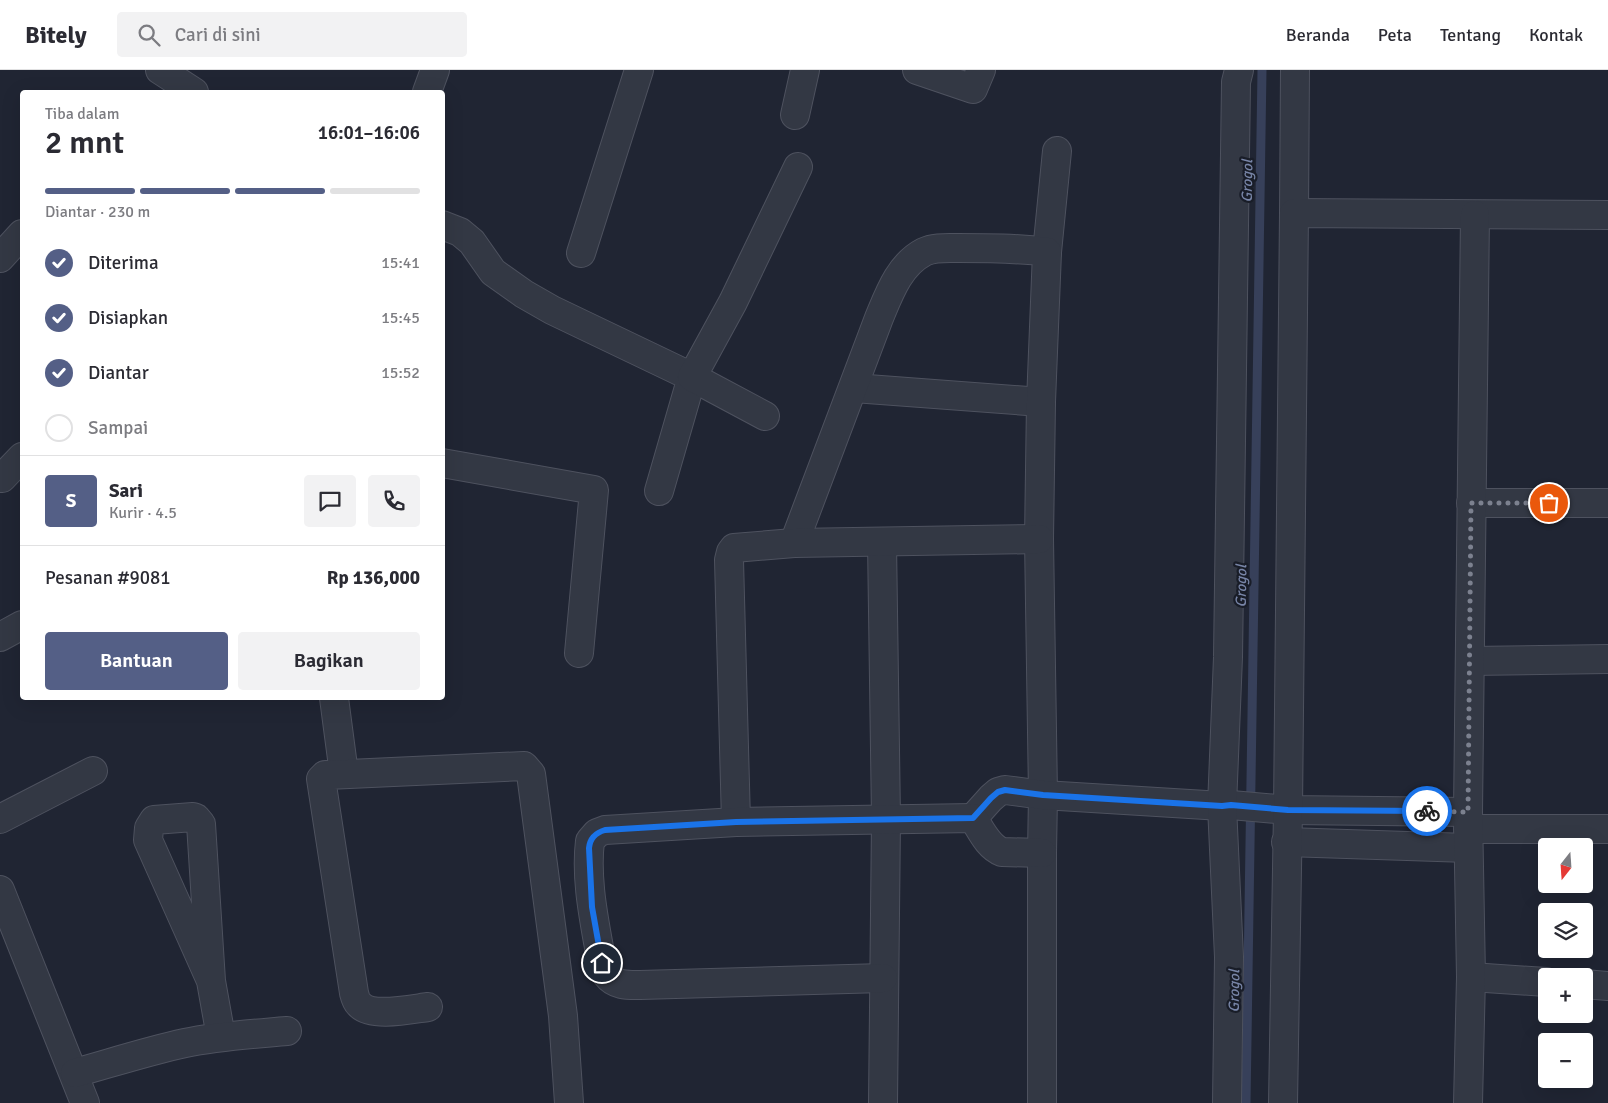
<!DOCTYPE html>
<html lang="id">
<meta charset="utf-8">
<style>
:root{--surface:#fff;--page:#f2f2f3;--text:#2b2b33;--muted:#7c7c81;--line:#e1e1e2;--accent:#545f86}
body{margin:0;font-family:Signika,sans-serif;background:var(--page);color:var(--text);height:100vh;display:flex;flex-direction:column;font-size:19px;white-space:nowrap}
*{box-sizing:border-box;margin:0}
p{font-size:16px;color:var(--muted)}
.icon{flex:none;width:28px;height:28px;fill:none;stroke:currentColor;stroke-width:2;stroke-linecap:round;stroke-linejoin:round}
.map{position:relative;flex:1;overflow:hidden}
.panel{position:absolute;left:20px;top:20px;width:425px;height:610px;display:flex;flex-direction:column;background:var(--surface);border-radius:5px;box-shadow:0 5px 20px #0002}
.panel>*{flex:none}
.needle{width:32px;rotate:197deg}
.controls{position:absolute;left:1538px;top:768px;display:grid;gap:10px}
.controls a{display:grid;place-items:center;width:55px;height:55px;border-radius:5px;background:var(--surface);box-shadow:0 5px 20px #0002;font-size:25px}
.pin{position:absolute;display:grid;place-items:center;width:42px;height:42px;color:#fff;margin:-21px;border:2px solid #fff;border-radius:50%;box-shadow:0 1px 5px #0007}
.courier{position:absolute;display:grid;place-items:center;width:50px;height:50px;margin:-25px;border:4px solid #1a73e8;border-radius:50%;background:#fff;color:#222;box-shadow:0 1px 6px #0007}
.head em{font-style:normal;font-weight:600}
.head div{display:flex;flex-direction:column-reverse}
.head{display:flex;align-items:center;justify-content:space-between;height:85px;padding:0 25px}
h1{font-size:32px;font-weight:600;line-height:38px}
.bar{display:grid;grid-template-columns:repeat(4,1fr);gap:8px 5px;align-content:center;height:60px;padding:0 25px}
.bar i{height:6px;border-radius:4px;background:var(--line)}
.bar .current{background:var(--accent)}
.bar p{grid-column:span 4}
.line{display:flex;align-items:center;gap:12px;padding:0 25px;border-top:1px solid var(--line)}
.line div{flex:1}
.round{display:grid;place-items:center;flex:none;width:52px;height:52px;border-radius:5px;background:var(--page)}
ol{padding:0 25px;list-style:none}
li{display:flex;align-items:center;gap:15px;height:55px}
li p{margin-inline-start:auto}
li .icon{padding:5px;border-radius:50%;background:var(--accent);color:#fff;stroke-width:4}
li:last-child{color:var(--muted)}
li i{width:28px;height:28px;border:2px solid var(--line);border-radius:50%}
.action{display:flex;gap:10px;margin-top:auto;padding:10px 25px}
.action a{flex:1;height:58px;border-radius:5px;background:var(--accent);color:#fff;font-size:20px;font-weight:600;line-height:58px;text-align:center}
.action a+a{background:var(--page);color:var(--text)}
header{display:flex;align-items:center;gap:30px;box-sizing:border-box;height:70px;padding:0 25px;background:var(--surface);border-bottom:1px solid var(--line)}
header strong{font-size:24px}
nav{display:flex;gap:28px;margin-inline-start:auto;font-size:18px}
.search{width:350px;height:45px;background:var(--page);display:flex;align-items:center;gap:12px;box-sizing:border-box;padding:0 18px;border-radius:5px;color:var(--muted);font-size:19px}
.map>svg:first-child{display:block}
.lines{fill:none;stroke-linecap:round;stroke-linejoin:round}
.stream{stroke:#37405a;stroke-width:9}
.minor-casing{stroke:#4e525f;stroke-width:30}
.minor{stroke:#333844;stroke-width:28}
.done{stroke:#7c818f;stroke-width:5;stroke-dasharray:0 9}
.route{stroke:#1a73e8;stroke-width:6}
.labels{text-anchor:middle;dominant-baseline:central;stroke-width:4.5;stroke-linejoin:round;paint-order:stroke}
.water-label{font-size:15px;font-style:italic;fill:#7885a7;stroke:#191d28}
</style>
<header>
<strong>Bitely</strong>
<div class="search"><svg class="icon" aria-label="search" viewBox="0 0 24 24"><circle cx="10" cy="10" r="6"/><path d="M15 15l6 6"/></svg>Cari di sini</div>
<nav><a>Beranda</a><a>Peta</a><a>Tentang</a><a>Kontak</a></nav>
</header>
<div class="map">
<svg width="1608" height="1033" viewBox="0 0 1608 1033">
<rect width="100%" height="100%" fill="#202533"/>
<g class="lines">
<path class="stream" d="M1246,1033L1262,0"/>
<g class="minor-casing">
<g id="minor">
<path d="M160,0L194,22"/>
<path d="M917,0L973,19L981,0"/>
<path d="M427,22L435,0"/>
<path d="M795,45L805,0"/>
<path d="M1294,143L1295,0"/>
<path d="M442,155L460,162L472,172L493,202L524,224L552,240L692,307L659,421"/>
<path d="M1047,182L1057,81"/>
<path d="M581,183L639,0"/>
<path d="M0,188L22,164"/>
<path d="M854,318L1041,332"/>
<path d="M765,346L692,307L733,232L798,97"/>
<path d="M442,393L594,420L579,583"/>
<path d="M2,408L22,387"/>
<path d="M1471,433H1608"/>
<path d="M882,472L886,749L883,1033"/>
<path d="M794,473L879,248C889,224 899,195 924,182C934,177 947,178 958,178C988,178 1017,178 1047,182L1041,332L1039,469L1043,725L1042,783V1033"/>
<path d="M0,567L22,555"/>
<path d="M1470,591L1608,589"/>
<path d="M334,628L344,704"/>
<path d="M973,748L991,728L998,722L1005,720L1043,725L1222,736L1231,735L1288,740L1468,742"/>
<path d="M0,749L93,701"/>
<path d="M736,752L729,490L731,482L734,478L794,473L1039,469"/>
<path d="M1468,759H1608"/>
<path d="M1286,772L1468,778"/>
<path d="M0,820L85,1033"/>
<path d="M1471,907L1546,912"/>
<path d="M883,908L640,915C629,915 615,916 607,905C601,896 600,882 598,872C592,839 586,804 590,771L597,763L605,760L736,752L973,748C981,760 988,777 1002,782L1042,783"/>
<path d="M211,911L148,770L149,758L154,750L193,747L196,748L201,754L211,911L221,967"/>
<path d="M1584,914L1608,916"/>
<path d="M428,937C412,939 371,948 359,934C356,931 355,927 354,923L321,709L325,705H327L524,696L531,704L563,946L569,1033"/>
<path d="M75,1003C111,993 148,981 185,973C219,966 253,964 287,961"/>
<path d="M1227,1033L1229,887L1222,736L1228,587L1236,12L1239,0"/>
<path d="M1283,1033L1288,740L1294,143L1608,145"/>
<path d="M1468,1033L1471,907L1468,742L1475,145"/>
</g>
</g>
<use href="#minor" class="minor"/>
</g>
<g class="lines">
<path class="done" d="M1427,741L1468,742L1471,433H1549"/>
<path class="route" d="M602,893L592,837L589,778C590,768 595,763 605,760L736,752L973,748L991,728L998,722L1005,720L1043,725L1222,736L1231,735L1288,740L1427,741"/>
</g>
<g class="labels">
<g class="water-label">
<text transform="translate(1247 111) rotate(-89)">Grogol</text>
<text transform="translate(1241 516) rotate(-89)">Grogol</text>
<text transform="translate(1234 921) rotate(-89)">Grogol</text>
</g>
</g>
</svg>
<div class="controls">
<a><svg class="needle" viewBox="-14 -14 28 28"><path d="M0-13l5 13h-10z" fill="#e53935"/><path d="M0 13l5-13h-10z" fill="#7c7c81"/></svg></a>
<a><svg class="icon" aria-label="layers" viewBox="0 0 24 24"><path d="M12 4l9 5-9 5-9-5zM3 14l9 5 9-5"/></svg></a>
<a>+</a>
<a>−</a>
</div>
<div class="pin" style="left:1549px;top:433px;background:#ea580c"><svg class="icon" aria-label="bag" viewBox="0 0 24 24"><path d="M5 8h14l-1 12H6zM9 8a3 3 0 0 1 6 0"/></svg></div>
<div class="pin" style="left:602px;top:893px;background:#1f2937"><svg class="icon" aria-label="home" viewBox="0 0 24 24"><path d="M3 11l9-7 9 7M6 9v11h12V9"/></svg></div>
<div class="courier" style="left:1427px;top:741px"><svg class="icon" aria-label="bike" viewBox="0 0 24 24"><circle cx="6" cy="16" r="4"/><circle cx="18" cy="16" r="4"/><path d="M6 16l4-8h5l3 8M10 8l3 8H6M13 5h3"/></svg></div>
<section class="panel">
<div class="head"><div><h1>2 mnt</h1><p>Tiba dalam</p></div><em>16:01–16:06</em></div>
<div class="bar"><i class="current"></i><i class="current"></i><i class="current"></i><i></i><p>Diantar · 230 m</p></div>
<ol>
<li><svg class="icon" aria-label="check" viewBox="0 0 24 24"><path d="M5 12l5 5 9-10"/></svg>Diterima<p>15:41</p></li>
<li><svg class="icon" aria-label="check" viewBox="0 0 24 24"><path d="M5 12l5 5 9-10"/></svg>Disiapkan<p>15:45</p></li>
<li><svg class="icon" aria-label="check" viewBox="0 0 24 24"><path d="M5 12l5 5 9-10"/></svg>Diantar<p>15:52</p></li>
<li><i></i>Sampai</li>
</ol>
<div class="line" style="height:90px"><b class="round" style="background:var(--accent);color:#fff">S</b><div><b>Sari</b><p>Kurir · 4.5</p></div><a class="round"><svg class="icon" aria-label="chat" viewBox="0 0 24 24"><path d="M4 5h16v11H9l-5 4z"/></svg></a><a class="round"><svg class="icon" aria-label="phone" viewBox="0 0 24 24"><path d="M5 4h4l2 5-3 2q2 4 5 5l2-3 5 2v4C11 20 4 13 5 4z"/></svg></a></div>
<div class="line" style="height:65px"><div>Pesanan #9081</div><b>Rp 136,000</b></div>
<div class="action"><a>Bantuan</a><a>Bagikan</a></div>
</section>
</div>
